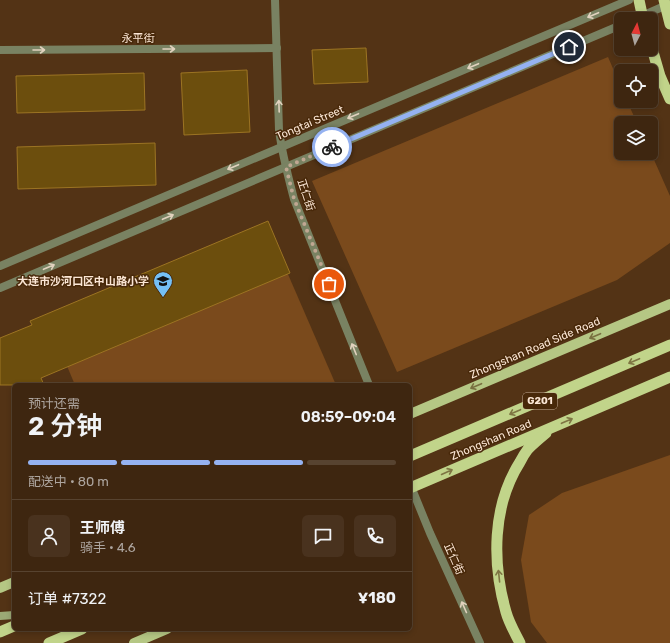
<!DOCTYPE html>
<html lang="zh">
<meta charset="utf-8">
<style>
:root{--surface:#3e2610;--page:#49321e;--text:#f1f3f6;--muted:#ada59f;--line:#574330;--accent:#95b2f1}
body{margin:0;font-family:Rubik,"Noto Sans SC",sans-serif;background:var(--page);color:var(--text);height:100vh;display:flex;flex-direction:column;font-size:15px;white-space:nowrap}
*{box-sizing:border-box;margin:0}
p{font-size:13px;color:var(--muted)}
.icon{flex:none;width:22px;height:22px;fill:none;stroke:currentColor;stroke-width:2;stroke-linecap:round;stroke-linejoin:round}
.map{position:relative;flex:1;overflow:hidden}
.details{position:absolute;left:12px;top:383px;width:400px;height:248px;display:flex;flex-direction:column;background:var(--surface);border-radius:6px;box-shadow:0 2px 6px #0003,0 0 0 1px var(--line)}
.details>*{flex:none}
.needle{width:26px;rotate:6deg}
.controls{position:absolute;left:614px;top:12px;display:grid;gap:8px}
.controls a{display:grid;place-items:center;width:44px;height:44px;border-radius:6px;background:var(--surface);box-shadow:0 2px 6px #0003,0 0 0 1px var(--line);font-size:20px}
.pin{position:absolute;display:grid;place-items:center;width:34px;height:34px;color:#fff;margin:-17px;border:2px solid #fff;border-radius:50%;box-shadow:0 1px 4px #0007}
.courier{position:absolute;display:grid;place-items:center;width:40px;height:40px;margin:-20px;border:3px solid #95b2f1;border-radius:50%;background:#fff;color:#222;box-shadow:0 1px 5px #0007}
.overview em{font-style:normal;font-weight:600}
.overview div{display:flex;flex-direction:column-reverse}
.overview{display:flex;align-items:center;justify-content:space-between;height:68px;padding:0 16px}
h1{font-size:26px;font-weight:600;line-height:30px}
.bar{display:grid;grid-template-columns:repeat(4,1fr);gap:6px 4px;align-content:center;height:48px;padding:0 16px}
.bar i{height:5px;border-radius:3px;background:var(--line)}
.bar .current{background:var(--accent)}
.bar p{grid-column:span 4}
.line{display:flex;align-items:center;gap:10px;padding:0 16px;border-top:1px solid var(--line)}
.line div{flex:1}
.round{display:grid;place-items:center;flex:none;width:42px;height:42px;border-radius:6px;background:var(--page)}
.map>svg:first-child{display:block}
.green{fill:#7a4a1c}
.building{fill:#6c4e0d;stroke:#9c7423}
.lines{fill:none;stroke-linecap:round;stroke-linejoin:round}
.minor{stroke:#798262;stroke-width:8}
.tertiary{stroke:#798262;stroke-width:8}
.secondary{stroke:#9ba975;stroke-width:8}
.primary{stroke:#b5c784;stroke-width:10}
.trunk{stroke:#c1d48a;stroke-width:11}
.trunk-bridge{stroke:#c1d48a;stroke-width:11}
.oneway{stroke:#e1d2be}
.oneway2{stroke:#797040}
.oneway3{stroke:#7e7543}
.done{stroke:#c0a792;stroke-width:4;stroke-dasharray:0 7.2}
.route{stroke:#95b2f1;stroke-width:5}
.labels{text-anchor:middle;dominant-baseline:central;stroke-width:3;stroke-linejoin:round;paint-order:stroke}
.shield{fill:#482809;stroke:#c5ad98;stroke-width:1}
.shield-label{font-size:10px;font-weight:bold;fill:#fbe6d5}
.street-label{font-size:11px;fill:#fbe6d5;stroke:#482809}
.poi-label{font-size:11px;font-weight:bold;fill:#fbe6d5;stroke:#482809;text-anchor:end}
</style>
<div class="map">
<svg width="670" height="643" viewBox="0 0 670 643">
<rect width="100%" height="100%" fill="#533315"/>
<g class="green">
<path d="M608,57L621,87V101H627L637,123H621V153H651L670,196V243L617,280L397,372L312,181Z"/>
<path d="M287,272L336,385H75L67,366Z"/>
<path d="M670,455V643H547L531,622L521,560L529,515L562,493Z"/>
</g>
<g class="building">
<path d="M366,48L368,82L314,84L312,50Z"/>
<path d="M247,70L250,132L184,135L181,73Z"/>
<path d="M144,73L145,110L17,113L16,76Z"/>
<path d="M155,143L156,185L18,189L17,147Z"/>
<path d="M268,221L290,273L41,378L44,385H0V338L32,325L30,321Z"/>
</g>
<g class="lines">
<g class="minor">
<path d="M275,0L279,130C282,154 288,176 294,199L369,385"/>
<path d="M0,50L277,48"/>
<path d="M410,484L430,533L480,643"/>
</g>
<g class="tertiary">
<path d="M635,19L669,4"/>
<path d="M0,266L629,0"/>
<path d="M0,288L621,25"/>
</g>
<path class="secondary" d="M0,616L14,615"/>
<g class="primary">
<path d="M410,414L670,304"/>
<path d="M0,588L14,582"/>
<path d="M134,643L167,629"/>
</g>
<g class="trunk">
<path d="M639,0L643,19"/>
<path d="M651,45L660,76L670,99"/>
<path d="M410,456L670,345"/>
<path d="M410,488L670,377"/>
<path d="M0,632L14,626"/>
<path d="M49,643L82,629"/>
<path d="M520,643C515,633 509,623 506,612C492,563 492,506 520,462C522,458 525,453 528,449C533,444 540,438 546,433"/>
</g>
<path class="trunk-bridge" d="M664,0L670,24"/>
</g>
<defs><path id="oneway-shaft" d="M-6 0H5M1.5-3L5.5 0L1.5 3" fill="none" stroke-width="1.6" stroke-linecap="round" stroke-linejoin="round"/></defs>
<g class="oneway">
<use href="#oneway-shaft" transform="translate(593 15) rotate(157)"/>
<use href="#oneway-shaft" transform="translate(169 49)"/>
<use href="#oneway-shaft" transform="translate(39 50)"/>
<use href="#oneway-shaft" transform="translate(473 66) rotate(157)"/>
<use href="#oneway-shaft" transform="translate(279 106) rotate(-92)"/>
<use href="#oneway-shaft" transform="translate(353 116) rotate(157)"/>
<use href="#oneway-shaft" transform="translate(233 167) rotate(157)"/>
<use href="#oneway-shaft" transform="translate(168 217) rotate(-23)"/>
<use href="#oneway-shaft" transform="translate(49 267) rotate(-23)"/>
<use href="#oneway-shaft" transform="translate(354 349) rotate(-112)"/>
<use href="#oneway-shaft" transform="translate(464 607) rotate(-114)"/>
</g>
<g class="oneway2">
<use href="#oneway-shaft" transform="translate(595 336) rotate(157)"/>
<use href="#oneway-shaft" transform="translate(476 386) rotate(157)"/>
</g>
<g class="oneway3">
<use href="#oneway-shaft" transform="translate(634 361) rotate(157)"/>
<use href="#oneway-shaft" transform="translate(515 412) rotate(157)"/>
<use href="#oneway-shaft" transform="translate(567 421) rotate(-23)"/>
<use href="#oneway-shaft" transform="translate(447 472) rotate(-24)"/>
<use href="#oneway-shaft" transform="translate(499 576) rotate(-96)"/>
</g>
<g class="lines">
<path class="done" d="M329,284L294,199L286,167L332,147"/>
<path class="route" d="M332,147L569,47"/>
</g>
<defs>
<g id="school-pin" transform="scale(1)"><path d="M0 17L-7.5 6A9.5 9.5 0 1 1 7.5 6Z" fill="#74c0f6" stroke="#482809"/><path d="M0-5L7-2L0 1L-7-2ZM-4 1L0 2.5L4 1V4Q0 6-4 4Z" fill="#111"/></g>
</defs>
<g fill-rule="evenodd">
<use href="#school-pin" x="163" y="281"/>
</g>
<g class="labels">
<rect class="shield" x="523" y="393" width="34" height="16" rx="3"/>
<g class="shield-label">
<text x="540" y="401">G201</text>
</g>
<g class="street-label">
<text x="138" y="38">永平街</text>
<text transform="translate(310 123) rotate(-23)">Tongtai Street</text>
<text transform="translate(306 195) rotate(72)">正仁街</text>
<text transform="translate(535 348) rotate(-23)">Zhongshan Road Side Road</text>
<text transform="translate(491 440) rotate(-23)">Zhongshan Road</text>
<text transform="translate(454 559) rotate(66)">正仁街</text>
</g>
<g class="poi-label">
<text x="149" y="281">大连市沙河口区中山路小学</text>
</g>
</g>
</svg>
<div class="controls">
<a><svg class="needle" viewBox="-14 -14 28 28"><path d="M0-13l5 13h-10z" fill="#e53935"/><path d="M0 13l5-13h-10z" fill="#ada59f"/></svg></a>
<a><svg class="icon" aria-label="locate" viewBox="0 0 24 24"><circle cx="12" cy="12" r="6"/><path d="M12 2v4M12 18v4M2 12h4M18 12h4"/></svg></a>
<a><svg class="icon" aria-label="layers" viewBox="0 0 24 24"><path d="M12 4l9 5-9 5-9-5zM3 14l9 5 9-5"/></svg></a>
</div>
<div class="pin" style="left:329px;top:284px;background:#ea580c"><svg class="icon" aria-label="bag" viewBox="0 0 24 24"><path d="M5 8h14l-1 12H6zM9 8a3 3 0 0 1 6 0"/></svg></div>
<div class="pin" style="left:569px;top:47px;background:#1f2937"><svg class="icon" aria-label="home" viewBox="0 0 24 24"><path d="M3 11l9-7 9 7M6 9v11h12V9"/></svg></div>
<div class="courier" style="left:332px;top:147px"><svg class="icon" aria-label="bike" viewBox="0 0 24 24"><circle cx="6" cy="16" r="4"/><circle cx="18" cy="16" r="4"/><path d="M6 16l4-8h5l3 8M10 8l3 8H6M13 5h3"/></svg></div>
<section class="details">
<div class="overview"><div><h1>2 分钟</h1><p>预计还需</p></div><em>08:59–09:04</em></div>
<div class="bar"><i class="current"></i><i class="current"></i><i class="current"></i><i></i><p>配送中 · 80 m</p></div>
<div class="line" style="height:72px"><a class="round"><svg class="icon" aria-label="person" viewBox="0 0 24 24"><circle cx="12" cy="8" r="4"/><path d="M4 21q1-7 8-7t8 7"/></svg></a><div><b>王师傅</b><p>骑手 · 4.6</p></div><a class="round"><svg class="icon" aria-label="chat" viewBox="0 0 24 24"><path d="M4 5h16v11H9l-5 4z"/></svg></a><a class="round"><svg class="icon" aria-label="phone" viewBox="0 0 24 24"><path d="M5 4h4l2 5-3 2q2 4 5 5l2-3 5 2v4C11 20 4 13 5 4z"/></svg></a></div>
<div class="line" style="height:52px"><div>订单 #7322</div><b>¥180</b></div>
</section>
</div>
